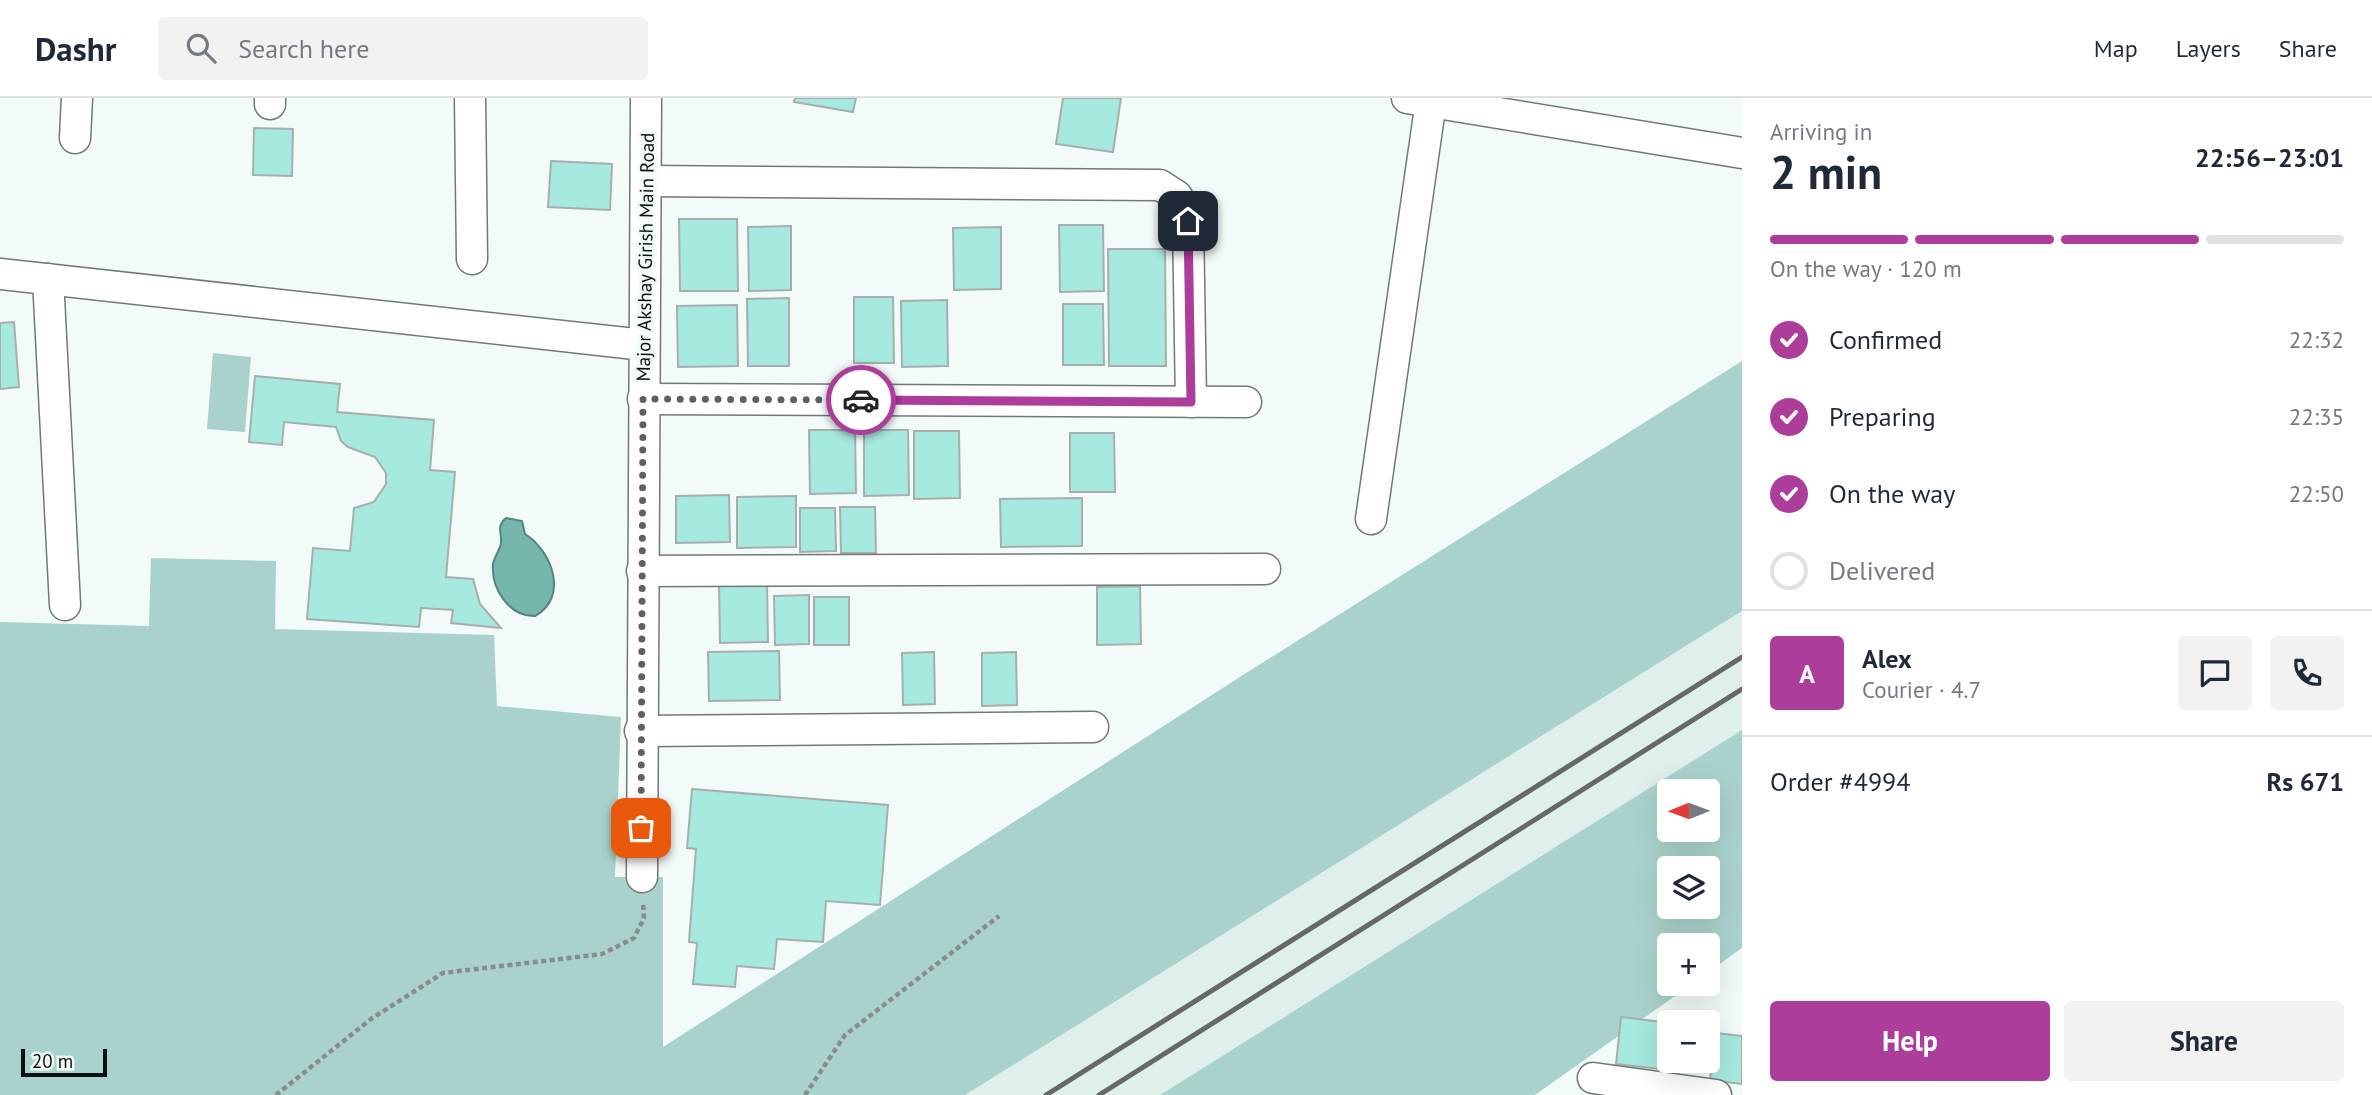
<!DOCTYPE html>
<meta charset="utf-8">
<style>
:root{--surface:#fff;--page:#f2f2f3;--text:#1f2937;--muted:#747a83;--line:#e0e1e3;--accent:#ac3d9a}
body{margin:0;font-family:"PT Sans",sans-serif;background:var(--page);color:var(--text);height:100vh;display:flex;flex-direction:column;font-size:26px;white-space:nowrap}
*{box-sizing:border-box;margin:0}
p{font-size:23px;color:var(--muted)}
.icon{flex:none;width:38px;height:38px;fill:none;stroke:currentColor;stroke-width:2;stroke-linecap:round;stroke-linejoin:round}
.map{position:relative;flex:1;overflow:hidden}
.sheet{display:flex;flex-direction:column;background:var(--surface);width:630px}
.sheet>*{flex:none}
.needle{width:46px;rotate:269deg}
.tools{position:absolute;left:1657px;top:681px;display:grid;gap:14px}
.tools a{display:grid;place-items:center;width:63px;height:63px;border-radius:7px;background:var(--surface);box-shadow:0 7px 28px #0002;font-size:35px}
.scale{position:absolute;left:21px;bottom:18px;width:86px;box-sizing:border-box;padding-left:7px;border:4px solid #0c0f0f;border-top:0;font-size:19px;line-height:24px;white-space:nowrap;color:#0c0f0f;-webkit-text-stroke:5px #f2fbf9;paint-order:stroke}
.pin{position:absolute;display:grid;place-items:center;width:60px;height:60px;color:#fff;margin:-30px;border-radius:14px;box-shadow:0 4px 10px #0006}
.courier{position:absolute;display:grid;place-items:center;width:70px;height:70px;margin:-35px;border:5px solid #ac3d9a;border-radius:50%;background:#fff;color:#222;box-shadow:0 2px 9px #0007}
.head em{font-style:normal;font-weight:700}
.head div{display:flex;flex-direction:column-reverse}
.head{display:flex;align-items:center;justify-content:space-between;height:119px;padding:0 28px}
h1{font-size:46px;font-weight:700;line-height:52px}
.bar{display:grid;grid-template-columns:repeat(4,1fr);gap:10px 7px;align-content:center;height:84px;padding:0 28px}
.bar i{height:9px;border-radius:5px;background:var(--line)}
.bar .active{background:var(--accent)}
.bar p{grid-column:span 4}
.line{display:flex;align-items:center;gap:18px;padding:0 28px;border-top:2px solid var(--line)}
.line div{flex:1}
.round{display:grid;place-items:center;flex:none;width:74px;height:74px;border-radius:7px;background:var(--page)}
ol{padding:0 28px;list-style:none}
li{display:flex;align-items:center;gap:21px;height:77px}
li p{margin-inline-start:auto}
li .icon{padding:7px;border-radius:50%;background:var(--accent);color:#fff;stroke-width:4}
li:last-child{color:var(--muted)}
li i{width:38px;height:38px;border:4px solid var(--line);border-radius:50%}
.primary-button{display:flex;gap:14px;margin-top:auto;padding:14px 28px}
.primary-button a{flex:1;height:80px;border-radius:7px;background:var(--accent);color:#fff;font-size:28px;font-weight:700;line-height:80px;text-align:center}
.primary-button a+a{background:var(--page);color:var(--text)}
header{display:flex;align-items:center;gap:42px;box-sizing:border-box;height:98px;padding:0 35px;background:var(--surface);border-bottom:2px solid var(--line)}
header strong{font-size:33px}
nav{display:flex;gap:38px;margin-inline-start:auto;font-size:24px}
.search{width:490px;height:63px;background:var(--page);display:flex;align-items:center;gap:18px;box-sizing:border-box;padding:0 24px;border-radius:7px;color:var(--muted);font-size:26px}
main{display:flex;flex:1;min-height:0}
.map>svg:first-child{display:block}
.built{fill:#deefec}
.green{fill:#aad2cc;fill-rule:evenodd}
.water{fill:#75b6ad;stroke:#56847e;stroke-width:2}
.building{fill:#a6e9df;stroke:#a7afae;stroke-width:2}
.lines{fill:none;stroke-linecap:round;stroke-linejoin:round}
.minor-casing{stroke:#717978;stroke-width:33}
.path{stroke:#878d8c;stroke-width:4.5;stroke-dasharray:5 3.5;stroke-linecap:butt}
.minor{stroke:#fff;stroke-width:30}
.rail{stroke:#646968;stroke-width:5}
.done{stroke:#5c6261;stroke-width:7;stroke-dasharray:0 12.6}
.route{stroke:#ac3d9a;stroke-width:9}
.labels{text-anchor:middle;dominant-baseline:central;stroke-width:7;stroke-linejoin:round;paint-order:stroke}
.street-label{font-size:19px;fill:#0c0f0f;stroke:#f2fbf9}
</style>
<header>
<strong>Dashr</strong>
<div class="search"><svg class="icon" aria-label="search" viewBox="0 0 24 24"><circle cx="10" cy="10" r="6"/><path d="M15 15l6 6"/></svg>Search here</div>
<nav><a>Map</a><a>Layers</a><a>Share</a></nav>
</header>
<main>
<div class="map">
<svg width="1742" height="997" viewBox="0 0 1742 997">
<rect width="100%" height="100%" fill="#f2fbf9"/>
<path class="built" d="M1742,513V632L1160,997H965Z"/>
<g class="green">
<path d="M213,255L251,259L245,334L207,331Z"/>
<path d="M1742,263V513L965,997H0V524L149,528L151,460L276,463L275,531L494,537L497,608L621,619L615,779H663V949L1243,577Z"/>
<path d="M1742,632V850L1708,874V847H1670V886H1692L1535,997H1160ZM1670,693H1708V732H1670ZM1670,770H1708V808H1670Z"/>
</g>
<path class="water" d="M506,420L522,423L525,436C551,452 570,499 535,518C509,519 491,490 493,466C494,459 500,452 501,445C502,435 496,428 506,420Z"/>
<g class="building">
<path d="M795,0H856L853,14L794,4Z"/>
<path d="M1063,0H1121L1113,54L1056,46Z"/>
<path d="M254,30L293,31L292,78L253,77Z"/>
<path d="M551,63L612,66L610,112L548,109Z"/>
<path d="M679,121H737L738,193H680Z"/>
<path d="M1059,127H1103L1104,193L1060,194Z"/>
<path d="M791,128V192L749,193L748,129Z"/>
<path d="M1001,129V191L954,192L953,130Z"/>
<path d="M1108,151H1165L1166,268H1109Z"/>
<path d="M854,199H893L894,265H854Z"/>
<path d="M789,200V268H748L747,201Z"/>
<path d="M947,202L948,268L902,269L901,203Z"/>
<path d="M1063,206H1103L1104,267H1063Z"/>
<path d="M737,207L738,268L678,269L677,208Z"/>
<path d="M14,224L19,289L0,291V225Z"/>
<path d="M255,278L340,286L337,314L434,322L430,372L455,374L446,479L473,481L480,506L501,530L451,525L453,512L421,510L419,529L307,521L313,450L350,453L354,410L374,404L386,386V375L375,359L348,349L341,343L336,329L284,324L282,347L249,344Z"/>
<path d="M809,332H855L856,395L810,396Z"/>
<path d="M864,332H908L909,397L864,398Z"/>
<path d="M914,333H959L960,400L914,401Z"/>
<path d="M1070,335H1114L1115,394H1070Z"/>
<path d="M729,397L730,444L676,445V398Z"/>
<path d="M796,398V449L737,450V399Z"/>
<path d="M1082,400V448L1001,449L1000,401Z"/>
<path d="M840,409H875L876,455H841Z"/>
<path d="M800,410H835L836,453L800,454Z"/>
<path d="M767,484L768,544L720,545L719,485Z"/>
<path d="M1140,488L1141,546L1097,547V489Z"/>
<path d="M809,497V546L775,547L774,498Z"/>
<rect x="814" y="499" width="35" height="48"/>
<path d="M779,553L780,602L709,603L708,554Z"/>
<path d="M934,554L935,606L903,607L902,555Z"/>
<path d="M1016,554L1017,607L982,608V555Z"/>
<path d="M692,691L888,707L880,807L826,803L823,844L777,841L774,871L737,868L735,889L693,886L697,845L689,844L696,751L687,750Z"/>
<path d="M1621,919L1670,925L1669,972L1616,966Z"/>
<path d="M1716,935L1742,938V986L1710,982Z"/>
</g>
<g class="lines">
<g class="minor-casing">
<g id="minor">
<path d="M470,0L472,161"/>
<path d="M1407,0L1742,55"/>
<path d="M270,6V0"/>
<path d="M75,40L77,0"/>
<path d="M646,83L1160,87L1177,98L1188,123L1191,304"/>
<path d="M0,176L644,247"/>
<path d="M48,181L65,507"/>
<path d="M643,301L1246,304"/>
<path d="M1371,421L1431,3"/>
<path d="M642,473L1265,471"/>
<path d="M640,633L1093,629"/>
<path d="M642,779L646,0"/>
<path d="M1593,980L1716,997"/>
</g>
</g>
<g class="path">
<path d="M276,997L371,921L443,875L602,856L634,840L644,820L643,805"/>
<path d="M805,997L845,937L999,818"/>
</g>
<use href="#minor" class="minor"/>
<g class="rail">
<path d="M1046,997L1742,559"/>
<path d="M1099,997L1742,591"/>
</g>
</g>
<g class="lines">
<path class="done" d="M641,730L643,301L861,302"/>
<path class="route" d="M861,302L1191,304L1188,123"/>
</g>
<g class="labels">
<g class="street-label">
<text transform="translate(645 159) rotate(-89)">Major Akshay Girish Main Road</text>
</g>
</g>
</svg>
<div class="tools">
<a><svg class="needle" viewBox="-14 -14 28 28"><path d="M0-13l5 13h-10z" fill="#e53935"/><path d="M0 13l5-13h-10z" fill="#747a83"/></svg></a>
<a><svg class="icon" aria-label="layers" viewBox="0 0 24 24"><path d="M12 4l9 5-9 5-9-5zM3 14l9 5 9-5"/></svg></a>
<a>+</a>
<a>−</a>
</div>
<div class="scale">20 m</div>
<div class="pin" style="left:641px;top:730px;background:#ea580c"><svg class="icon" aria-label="bag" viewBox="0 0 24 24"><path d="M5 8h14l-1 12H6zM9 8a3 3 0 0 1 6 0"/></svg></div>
<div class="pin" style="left:1188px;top:123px;background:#1f2937"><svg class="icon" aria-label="home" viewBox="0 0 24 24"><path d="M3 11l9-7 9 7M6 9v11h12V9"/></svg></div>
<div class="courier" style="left:861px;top:302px"><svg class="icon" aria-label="car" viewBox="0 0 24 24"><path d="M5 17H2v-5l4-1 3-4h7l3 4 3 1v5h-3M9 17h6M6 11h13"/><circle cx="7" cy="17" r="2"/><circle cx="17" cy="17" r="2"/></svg></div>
</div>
<section class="sheet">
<div class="head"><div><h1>2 min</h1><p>Arriving in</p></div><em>22:56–23:01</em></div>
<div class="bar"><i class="active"></i><i class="active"></i><i class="active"></i><i></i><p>On the way · 120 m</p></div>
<ol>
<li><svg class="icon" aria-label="check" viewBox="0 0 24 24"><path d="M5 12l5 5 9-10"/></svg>Confirmed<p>22:32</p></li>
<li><svg class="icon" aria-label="check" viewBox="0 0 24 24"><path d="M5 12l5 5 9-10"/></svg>Preparing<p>22:35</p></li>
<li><svg class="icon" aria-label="check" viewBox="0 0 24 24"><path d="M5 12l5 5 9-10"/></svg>On the way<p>22:50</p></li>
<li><i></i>Delivered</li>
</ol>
<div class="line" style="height:126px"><b class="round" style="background:var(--accent);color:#fff">A</b><div><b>Alex</b><p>Courier · 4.7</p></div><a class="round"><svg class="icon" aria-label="chat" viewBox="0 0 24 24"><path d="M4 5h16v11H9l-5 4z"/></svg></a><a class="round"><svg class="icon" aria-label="phone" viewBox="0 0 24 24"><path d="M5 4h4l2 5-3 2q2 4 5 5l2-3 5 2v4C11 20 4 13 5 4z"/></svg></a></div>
<div class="line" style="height:91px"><div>Order #4994</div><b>Rs 671</b></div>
<div class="primary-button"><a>Help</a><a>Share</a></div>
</section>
</main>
